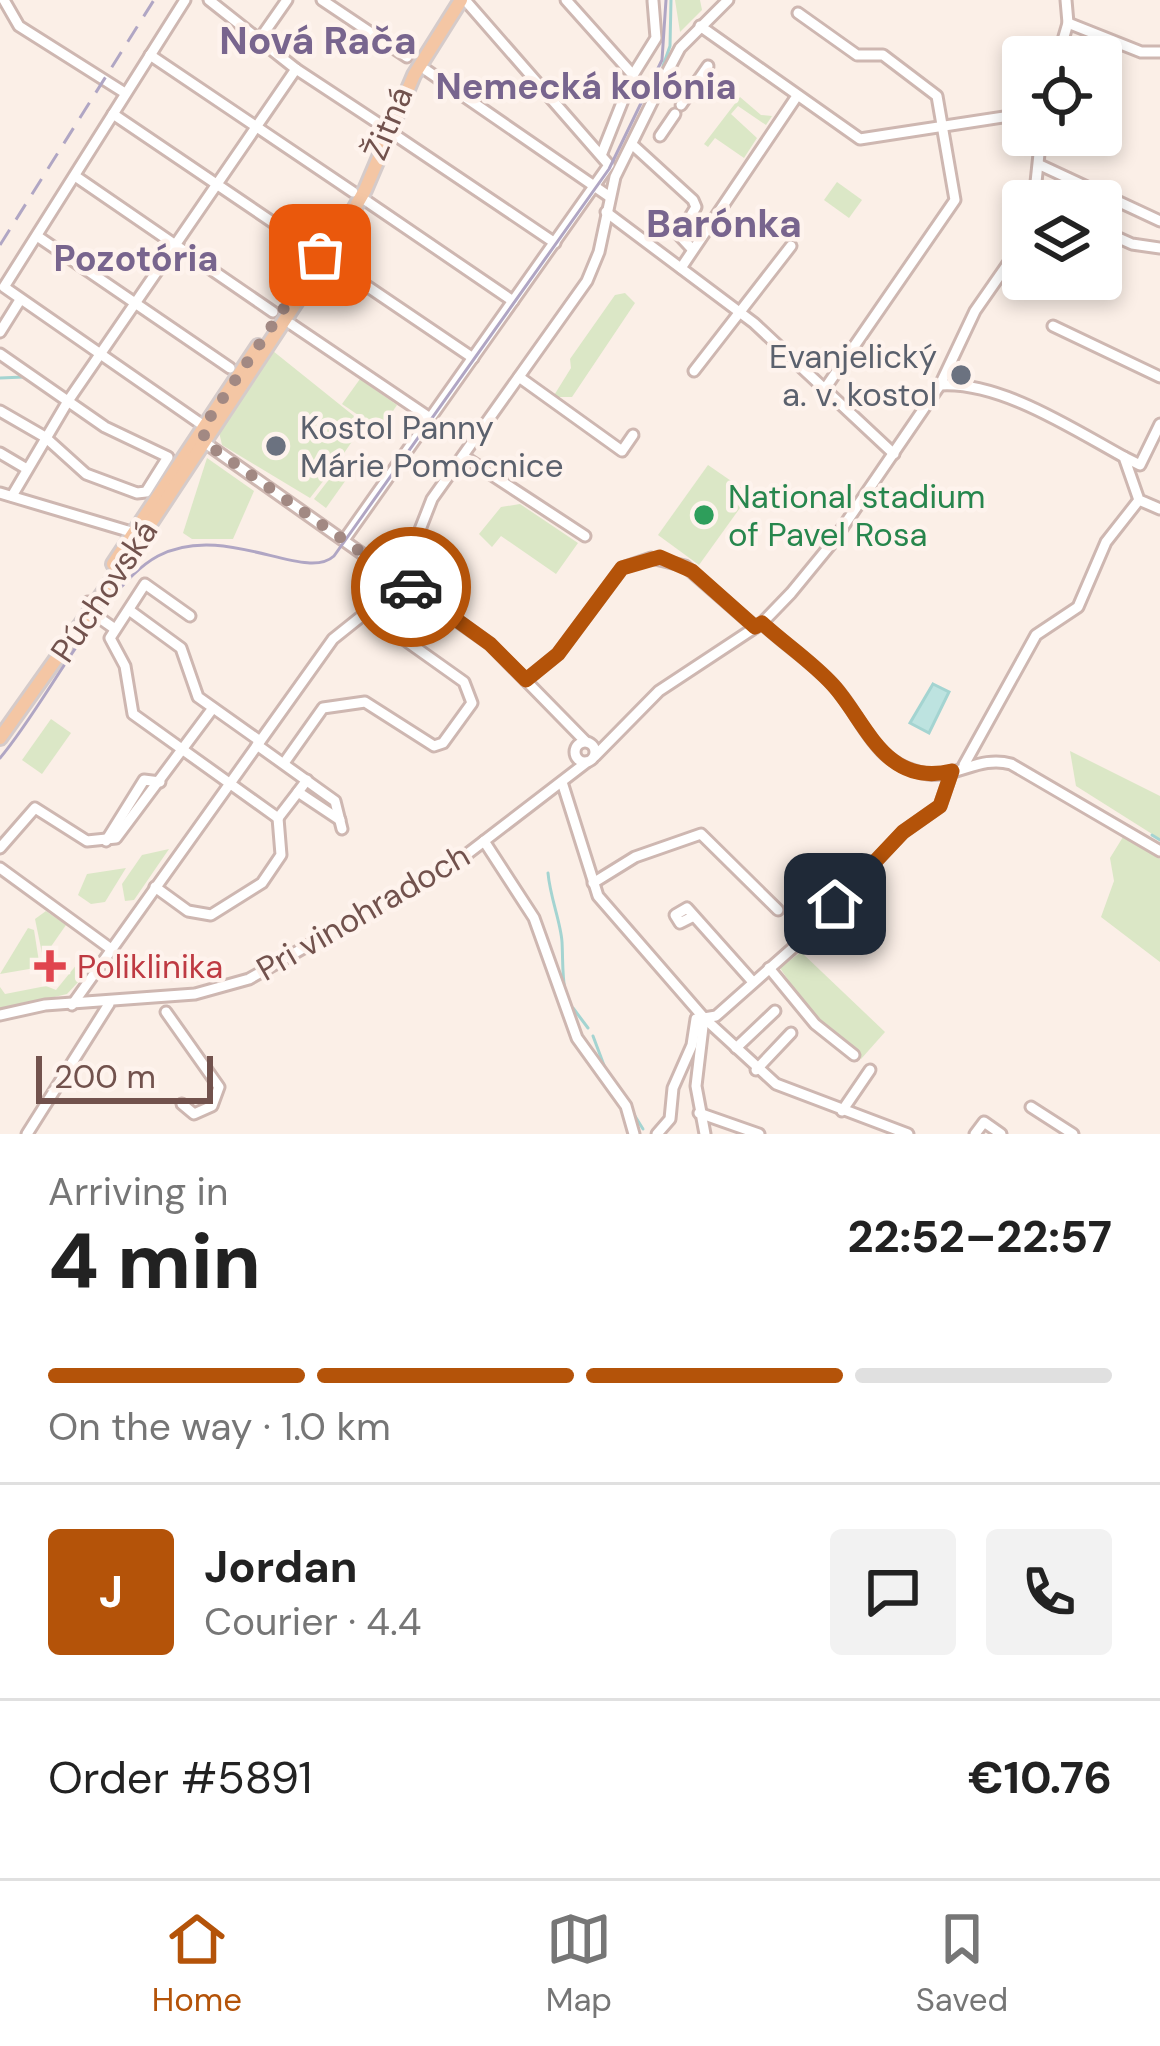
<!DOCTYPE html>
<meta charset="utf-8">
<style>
:root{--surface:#fff;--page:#f2f2f2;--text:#222;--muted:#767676;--line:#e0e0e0;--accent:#b45309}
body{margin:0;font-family:"DM Sans",sans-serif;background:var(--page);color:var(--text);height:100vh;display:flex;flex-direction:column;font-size:45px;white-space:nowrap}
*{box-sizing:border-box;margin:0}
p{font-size:39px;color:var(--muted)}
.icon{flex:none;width:66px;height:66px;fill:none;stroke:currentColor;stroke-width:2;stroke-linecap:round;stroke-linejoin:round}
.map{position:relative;height:1134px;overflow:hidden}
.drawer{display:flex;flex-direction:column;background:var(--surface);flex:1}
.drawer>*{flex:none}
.fabs{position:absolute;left:1002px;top:36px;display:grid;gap:24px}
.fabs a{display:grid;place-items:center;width:120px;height:120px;border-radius:12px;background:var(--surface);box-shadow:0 6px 18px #0003;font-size:60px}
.scale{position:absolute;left:36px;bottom:30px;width:177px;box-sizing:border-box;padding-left:12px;border:6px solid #72524d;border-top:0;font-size:33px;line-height:42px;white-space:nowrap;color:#72524d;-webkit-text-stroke:9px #fef3ed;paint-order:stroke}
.pin{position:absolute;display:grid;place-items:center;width:102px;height:102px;color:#fff;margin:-51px;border-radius:24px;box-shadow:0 6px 18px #0006}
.courier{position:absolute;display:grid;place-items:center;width:120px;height:120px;margin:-60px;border:9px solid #b45309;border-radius:50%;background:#fff;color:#222;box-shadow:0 3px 15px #0007}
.overview em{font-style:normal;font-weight:800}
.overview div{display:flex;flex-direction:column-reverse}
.overview{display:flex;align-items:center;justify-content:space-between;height:204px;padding:0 48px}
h1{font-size:78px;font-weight:800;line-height:90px}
.bar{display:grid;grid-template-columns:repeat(4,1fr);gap:18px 12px;align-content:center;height:144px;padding:0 48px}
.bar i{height:15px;border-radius:9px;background:var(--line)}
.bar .on{background:var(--accent)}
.bar p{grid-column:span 4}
.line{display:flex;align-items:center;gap:30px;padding:0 48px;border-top:3px solid var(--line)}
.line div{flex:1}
.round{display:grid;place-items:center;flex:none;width:126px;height:126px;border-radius:12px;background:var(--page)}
.tab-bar{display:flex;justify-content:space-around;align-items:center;height:168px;border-top:3px solid var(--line);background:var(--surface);font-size:33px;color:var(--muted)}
.tab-bar a{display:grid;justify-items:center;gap:6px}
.tab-bar .on{color:var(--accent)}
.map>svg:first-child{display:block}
.green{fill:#dbe7c6}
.water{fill:#bde3e0;stroke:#a4d4d1;stroke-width:3}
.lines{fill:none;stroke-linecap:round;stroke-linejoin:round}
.stream{stroke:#a4d4d1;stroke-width:3}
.minor-casing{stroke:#ceb7b1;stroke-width:15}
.major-casing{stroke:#d5cbca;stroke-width:18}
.minor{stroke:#fff;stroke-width:9}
.major{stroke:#f4c6a4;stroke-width:12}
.tram{stroke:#b0a6c4;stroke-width:3}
.rail{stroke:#b0a6c4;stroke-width:3;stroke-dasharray:18 12;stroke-linecap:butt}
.done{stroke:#a28983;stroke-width:12;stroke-dasharray:0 21.6}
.route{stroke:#b45309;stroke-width:15}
.worship-dot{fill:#6b7280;stroke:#fef3ed;stroke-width:4.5}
.leisure-dot{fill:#2e9e5b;stroke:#fef3ed;stroke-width:4.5}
.health-dot{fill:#e0444e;stroke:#fef3ed;stroke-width:4.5}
.labels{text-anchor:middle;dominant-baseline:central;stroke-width:9;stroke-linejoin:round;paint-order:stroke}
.street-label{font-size:33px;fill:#72524d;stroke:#fef3ed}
.worship-label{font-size:33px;fill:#5b616d;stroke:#fef3ed;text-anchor:end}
.leisure-label{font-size:33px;fill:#27864d;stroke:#fef3ed;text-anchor:start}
.health-label{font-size:33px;fill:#be3a42;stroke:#fef3ed;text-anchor:start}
.neighbourhood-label{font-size:36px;font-weight:bold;fill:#78658e;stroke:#fef3ed}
.quarter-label{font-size:39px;font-weight:bold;fill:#78658e;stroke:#fef3ed}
</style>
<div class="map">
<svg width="1160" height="1134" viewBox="0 0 1160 1134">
<rect width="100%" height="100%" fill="#fbefe7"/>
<g class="green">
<path d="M675,0H700L702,10L680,32Z"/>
<path d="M740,97L761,115L772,116L766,125L738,106L731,114L757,138L744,158L715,138L708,147L704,144Z"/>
<path d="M837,182L862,200L849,218L824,200Z"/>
<path d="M625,293L635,303L572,397H553L571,368L570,359L615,295Z"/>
<path d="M273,351L364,424L342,456L353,466L347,474L335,466L310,498L222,445L219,432Z"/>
<path d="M360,379L397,405L380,430L342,404Z"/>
<path d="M207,458L254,491L233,539H192L183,533Z"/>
<path d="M708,465L750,494L699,565L658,535Z"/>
<path d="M337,469L348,477L326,508L314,499Z"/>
<path d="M520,504L578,543L556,574L501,536L492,547L479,534L501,507Z"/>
<path d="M51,719L71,733L42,774L22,760Z"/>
<path d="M1070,751L1160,796V839L1076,786Z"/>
<path d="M1123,837L1160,859V962L1101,917L1114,881L1110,858Z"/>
<path d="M169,849L134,900L125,901L122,884L142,855Z"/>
<path d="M126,868L105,902L91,904L78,895L87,874Z"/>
<path d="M46,911L66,925L43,958L35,919Z"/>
<path d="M28,928L34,930L39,962L35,968L0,974Z"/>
<path d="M801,952L885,1032L861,1059L817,1022L780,968Z"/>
<path d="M82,958L93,966L67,994L0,1010V987L5,994L46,986L56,990Z"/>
</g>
<path class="water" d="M933,684L949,692L929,733L910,723Z"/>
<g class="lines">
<g class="stream">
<path d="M663,66L670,46L671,0"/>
<path d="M0,378L24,377"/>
<path d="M1152,835L1160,840"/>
<path d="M548,873C550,897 561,923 562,942C563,960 562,973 565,991"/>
<path d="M573,1008L588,1028"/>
<path d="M593,1036L605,1068L643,1129"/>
</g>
<g class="minor-casing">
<g id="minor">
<path d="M4,0L19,26L125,93"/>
<path d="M185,0L4,287L204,426"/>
<path d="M209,0L296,69L384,127"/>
<path d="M322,0L407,57"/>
<path d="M566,0L633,75"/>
<path d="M798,13L857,55H883L937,96L955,200L824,390"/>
<path d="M1068,23L1141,52H1160"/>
<path d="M700,26L860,139L1023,114"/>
<path d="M259,40L287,0"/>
<path d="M150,55L353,192"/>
<path d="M1058,57L1068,23L1066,0"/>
<path d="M426,70L610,197"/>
<path d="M681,105L708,66"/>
<path d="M113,114L473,358"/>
<path d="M389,131L555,243"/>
<path d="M660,136L675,114"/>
<path d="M635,147L693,200L696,207L679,235L692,249"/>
<path d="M602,153L633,75L656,38L653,1"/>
<path d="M1040,165L1160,221"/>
<path d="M75,176L273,312"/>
<path d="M365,200L513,301"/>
<path d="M1034,201L1041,135"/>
<path d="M606,212L754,323L894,454"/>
<path d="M1101,230L1132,244L1160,248"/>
<path d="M37,236L230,368"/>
<path d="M681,268L797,96"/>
<path d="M291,324L430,418"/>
<path d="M1053,326L1160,377"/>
<path d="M0,332L20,300"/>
<path d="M0,354L105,427L168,457L146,492L137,493L86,474L45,437L0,411"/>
<path d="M694,371L791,246"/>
<path d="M519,377L622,451L633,435"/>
<path d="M940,385C1000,381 1073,429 1124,457L1139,500L1160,509"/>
<path d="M204,442L490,644L585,741"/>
<path d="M0,453L27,469"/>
<path d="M463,456L585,536"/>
<path d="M1124,457L1140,465L1160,424"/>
<path d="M0,493L138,534"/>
<path d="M12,496L68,401L296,69"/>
<path d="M344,540L609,165L465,0"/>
<path d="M88,602L91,612L115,629"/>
<path d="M129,610L181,648L198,697L260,741"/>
<path d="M190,616L145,584L110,638L125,666L133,714L278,818"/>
<path d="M762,623C785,645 813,662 834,686C865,720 872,765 928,774C957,778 980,755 1011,764L1160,851"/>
<path d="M526,680L558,654L622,568L651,558L685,566L755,627"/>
<circle cx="585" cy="752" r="10"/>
<path d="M257,745L335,801L342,829"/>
<path d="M595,756L659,691L762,623L791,593L832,543L940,385L975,311L1023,242"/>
<path d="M284,763L323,708L365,702L434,746L443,743L472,703L464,682L367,613"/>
<path d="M964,765L1036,635L1078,607L1106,542L1139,500"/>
<path d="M307,780L298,792L340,820"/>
<path d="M562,782L598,896L704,1018L776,1084L908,1134"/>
<path d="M278,818L298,792"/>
<path d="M106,841L144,780L160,782"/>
<path d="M484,841L534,918L577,1038L626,1106L634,1134"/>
<path d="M0,848L35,808L87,841L116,838L213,708"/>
<path d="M0,868L111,949"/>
<path d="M593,883L635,857L701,834L778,910"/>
<path d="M155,887L188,911L211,915L262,883L281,855L278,818"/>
<path d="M694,916L680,923L675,915L687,908L753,982"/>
<path d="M769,968L815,1024L854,1055"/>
<path d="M72,1005L333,639L373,607L412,550L432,499L587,281L599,252L615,177L661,84L680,48L728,0"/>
<path d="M166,1012L219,1087L212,1106L194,1114L182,1104"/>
<path d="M0,1015L45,1005L195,994L249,979L462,858L587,762"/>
<path d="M704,1018L716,1016L804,938L903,832L940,806L952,771"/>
<path d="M704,1018L696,1086L705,1134"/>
<path d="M736,1048L775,1011"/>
<path d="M756,1070L791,1033"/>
<path d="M1031,1107L1073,1134"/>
<path d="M842,1111L870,1070"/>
<path d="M699,1113L759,1134"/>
<path d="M27,1134L109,1004"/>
<path d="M657,1134L670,1119L673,1088L692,1045L696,1019L704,1018"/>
<path d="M975,1134L984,1122L1001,1134"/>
</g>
</g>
<g class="major-casing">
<g id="major">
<path d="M113,564L258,346"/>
<path d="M0,738L127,559L332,248L365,190L414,75L461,0"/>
</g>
</g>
<use href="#minor" class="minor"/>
<use href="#major" class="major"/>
<path class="tram" d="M0,758C45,706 103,585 158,556C225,521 305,583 334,556L609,169L662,60L666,0"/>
<path class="rail" d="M0,245L154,0"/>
</g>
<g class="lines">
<path class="done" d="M320,255L204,426V442L411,587"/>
<path class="route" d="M411,587L490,644L526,680L558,654L622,568L660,557L692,571L755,627L762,623C785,644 812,662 833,685C866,721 884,788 952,771L940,806L903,832L835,904"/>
</g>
<g class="worship-dot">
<circle cx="961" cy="375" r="12"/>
<circle cx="276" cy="446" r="12"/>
</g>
<circle class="leisure-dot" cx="704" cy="515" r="12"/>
<path class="health-dot" d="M44 948h12v12h12v12h-12v12h-12v-12h-12v-12h12z"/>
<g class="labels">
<g class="street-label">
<text transform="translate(388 123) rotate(-67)">Žitná</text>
<text transform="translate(104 591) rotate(-56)">Púchovská</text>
<text transform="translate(363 912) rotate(-30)">Pri vinohradoch</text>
</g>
<g class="worship-label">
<text x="937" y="356">Evanjelický<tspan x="937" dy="38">a. v. kostol</tspan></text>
<text x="300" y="427" text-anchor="start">Kostol Panny<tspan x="300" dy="38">Márie Pomocnice</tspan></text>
</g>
<g class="leisure-label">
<text x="728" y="496">National stadium<tspan x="728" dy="38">of Pavel Rosa</tspan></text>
</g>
<g class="health-label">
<text x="77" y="966">Poliklinika</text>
</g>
<g class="neighbourhood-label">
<text x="586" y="86">Nemecká kolónia</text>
<text x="136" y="258">Pozotória</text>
</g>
<g class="quarter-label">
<text x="318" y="40">Nová Rača</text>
<text x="724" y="223">Barónka</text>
</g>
</g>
</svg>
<div class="fabs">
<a><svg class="icon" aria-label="locate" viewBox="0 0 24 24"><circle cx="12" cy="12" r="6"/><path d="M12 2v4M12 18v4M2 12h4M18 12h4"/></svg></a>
<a><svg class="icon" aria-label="layers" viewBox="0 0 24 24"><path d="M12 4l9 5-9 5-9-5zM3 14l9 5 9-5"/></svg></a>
</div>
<div class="scale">200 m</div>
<div class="pin" style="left:320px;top:255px;background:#ea580c"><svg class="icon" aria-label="bag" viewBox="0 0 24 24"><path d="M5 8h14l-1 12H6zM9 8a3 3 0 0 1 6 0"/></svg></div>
<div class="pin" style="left:835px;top:904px;background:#1f2937"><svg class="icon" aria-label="home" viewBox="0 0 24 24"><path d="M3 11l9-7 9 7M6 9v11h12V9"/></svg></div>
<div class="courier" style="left:411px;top:587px"><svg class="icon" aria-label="car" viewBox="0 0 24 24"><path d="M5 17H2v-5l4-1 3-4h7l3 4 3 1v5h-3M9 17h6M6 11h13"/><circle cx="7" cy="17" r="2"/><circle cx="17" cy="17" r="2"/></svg></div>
</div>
<section class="drawer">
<div class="overview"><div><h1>4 min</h1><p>Arriving in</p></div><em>22:52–22:57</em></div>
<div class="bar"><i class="on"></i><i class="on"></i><i class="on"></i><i></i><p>On the way · 1.0 km</p></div>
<div class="line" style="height:216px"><b class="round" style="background:var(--accent);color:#fff">J</b><div><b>Jordan</b><p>Courier · 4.4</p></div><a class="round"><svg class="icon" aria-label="chat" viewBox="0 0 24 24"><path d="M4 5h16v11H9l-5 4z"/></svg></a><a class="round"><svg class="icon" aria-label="phone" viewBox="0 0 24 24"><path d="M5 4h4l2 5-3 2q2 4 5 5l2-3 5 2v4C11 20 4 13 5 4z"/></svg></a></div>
<div class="line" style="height:156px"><div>Order #5891</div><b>€10.76</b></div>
</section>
<nav class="tab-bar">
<a class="on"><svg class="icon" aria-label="home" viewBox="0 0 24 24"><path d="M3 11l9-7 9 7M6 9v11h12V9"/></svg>Home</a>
<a><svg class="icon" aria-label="map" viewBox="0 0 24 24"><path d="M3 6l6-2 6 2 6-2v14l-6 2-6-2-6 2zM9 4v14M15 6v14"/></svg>Map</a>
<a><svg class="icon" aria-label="saved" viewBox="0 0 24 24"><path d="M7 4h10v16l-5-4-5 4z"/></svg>Saved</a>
</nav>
